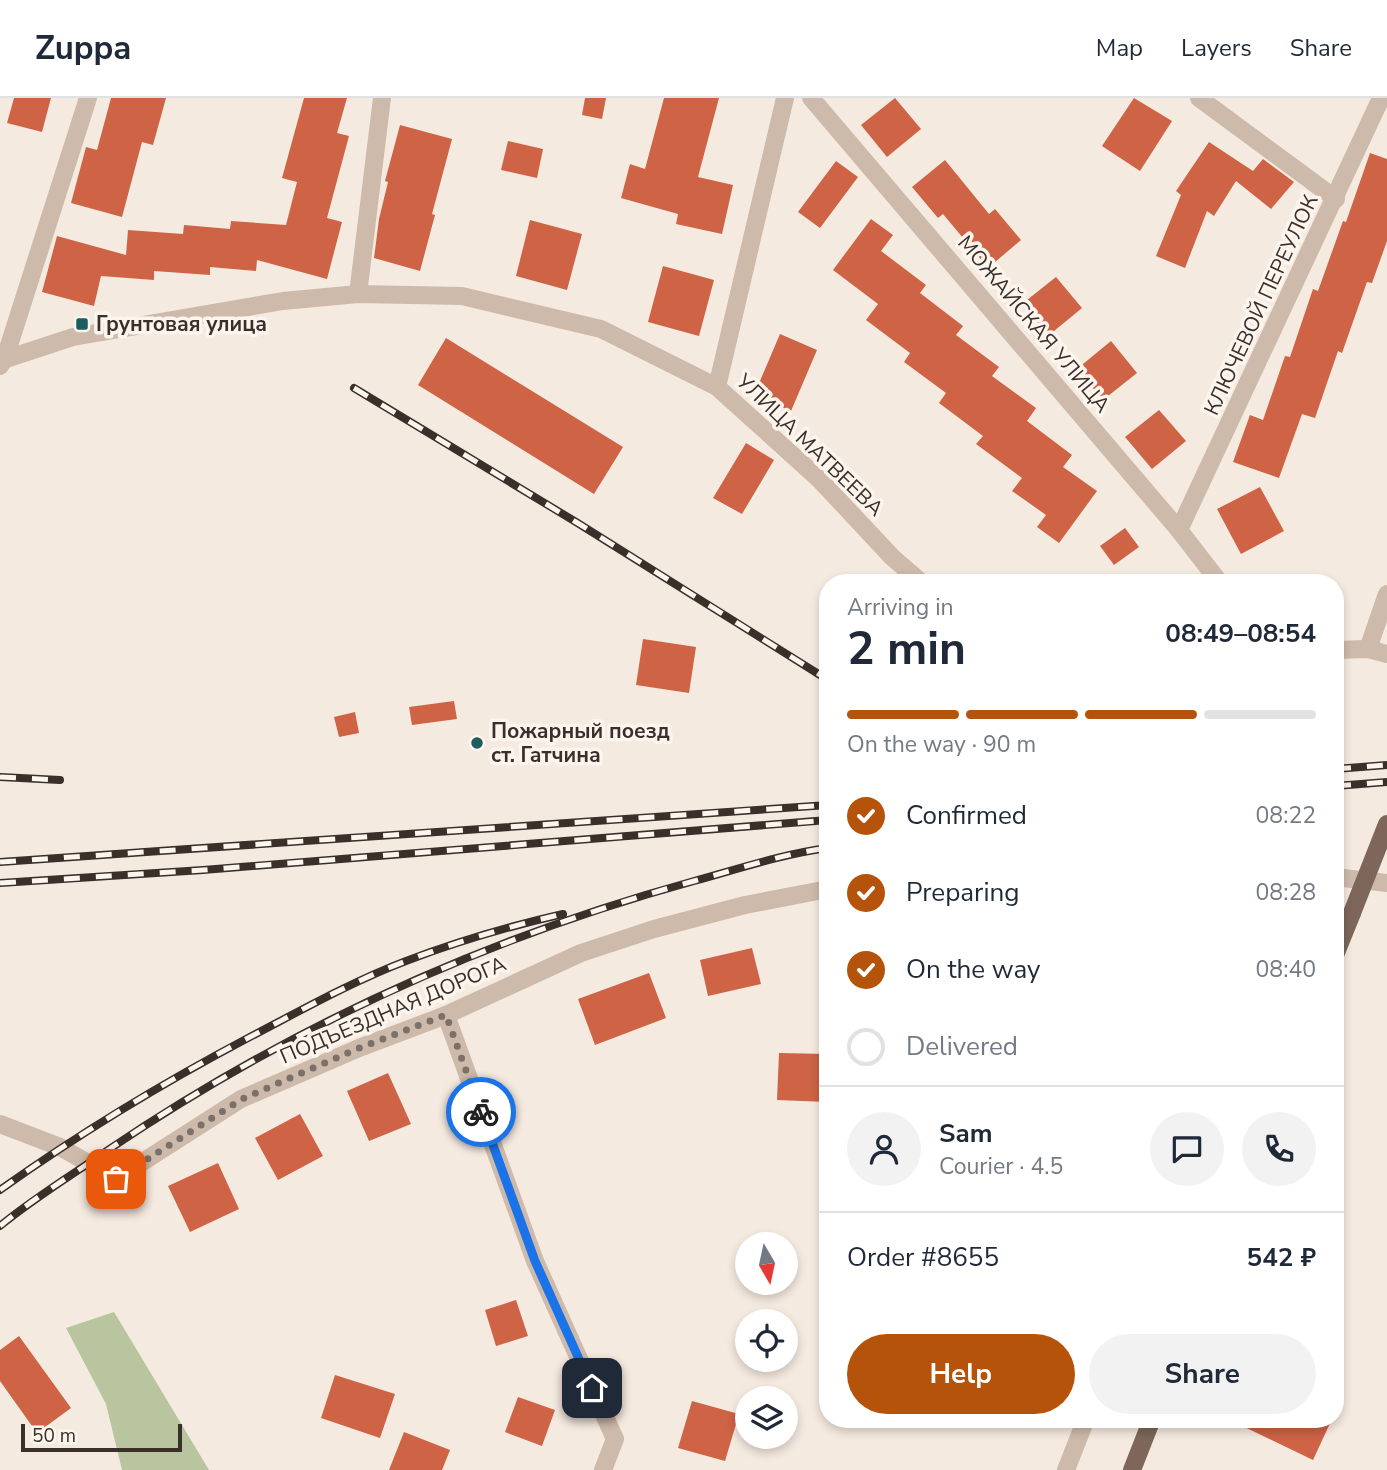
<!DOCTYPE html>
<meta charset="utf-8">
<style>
:root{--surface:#fff;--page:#f2f2f3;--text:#1f2937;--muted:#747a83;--line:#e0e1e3;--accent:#b45309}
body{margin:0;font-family:"Nunito Sans",sans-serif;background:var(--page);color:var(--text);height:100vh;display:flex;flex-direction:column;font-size:26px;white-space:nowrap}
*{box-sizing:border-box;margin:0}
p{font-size:23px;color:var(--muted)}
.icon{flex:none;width:38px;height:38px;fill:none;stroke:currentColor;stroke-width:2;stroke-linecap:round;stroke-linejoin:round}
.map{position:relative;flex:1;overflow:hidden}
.panel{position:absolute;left:819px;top:476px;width:525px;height:854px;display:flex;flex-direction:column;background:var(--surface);border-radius:28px;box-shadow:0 4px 10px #0003}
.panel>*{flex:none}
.needle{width:46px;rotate:171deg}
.tools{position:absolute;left:735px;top:1134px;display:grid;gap:14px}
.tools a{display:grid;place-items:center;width:63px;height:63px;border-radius:50%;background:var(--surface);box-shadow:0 4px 10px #0003;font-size:35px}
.scale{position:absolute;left:21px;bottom:18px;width:161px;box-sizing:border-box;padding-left:7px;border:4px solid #3b2f2a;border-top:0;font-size:19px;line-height:24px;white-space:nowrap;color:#3b2f2a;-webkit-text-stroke:5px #fbf5ed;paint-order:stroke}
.pin{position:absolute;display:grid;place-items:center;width:60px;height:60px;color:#fff;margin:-30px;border-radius:14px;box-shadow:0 4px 10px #0006}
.courier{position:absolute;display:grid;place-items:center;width:70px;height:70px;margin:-35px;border:5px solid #1a73e8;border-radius:50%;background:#fff;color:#222;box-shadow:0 2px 9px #0007}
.head em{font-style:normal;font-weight:700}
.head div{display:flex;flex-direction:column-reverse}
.head{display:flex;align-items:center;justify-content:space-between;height:119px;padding:0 28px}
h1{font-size:46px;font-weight:700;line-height:52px}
.bar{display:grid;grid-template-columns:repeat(4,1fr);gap:10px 7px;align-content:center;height:84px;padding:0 28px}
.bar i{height:9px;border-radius:5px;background:var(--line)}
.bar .current{background:var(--accent)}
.bar p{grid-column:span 4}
.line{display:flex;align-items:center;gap:18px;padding:0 28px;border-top:2px solid var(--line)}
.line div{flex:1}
.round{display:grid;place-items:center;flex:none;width:74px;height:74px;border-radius:37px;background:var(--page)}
ol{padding:0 28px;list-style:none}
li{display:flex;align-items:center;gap:21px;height:77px}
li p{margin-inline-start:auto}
li .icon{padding:7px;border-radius:50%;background:var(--accent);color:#fff;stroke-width:4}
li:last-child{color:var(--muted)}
li i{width:38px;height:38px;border:4px solid var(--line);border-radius:50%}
.button{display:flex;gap:14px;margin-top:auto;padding:14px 28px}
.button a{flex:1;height:80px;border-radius:42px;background:var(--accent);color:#fff;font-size:28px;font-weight:700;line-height:80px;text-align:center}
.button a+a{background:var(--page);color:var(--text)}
header{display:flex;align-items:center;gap:42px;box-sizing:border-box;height:98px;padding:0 35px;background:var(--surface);border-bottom:2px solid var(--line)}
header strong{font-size:33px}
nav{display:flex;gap:38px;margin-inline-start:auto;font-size:24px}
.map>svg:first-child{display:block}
.green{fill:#b9c59e}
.building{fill:#ce6345}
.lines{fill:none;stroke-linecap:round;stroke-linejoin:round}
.minor{stroke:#cebaaa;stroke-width:18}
.primary{stroke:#7e665a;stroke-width:18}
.rail-casing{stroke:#3b2f2a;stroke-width:8}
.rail{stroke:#fbf5ed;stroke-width:5;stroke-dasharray:16;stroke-linecap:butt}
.primary-bridge{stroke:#7e665a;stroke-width:18}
.done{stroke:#7c706a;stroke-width:7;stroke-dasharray:0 12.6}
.route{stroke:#1a73e8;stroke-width:9}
.poi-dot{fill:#1c5d60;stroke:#fbf5ed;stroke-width:2.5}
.labels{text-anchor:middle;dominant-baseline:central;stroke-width:7;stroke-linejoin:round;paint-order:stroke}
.street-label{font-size:21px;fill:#3b2f2a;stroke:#fbf5ed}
.poi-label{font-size:21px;font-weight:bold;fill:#3b2f2a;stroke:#fbf5ed;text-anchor:start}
</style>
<header>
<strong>Zuppa</strong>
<nav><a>Map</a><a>Layers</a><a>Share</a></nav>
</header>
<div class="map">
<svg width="1387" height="1372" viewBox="0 0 1387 1372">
<rect width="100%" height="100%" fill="#f5eae0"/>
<path class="green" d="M114,1214L209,1372H122L106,1306L66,1230Z"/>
<g class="building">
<path d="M14,0H51L42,34L7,25Z"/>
<path d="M111,0H166L153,47L142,44L122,119L71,105L86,49L97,52Z"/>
<path d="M304,0H347L337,35L349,38L327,120L342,124L327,181L257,162L256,173L210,169V177L154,173V182L101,178L94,208L42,194L57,138L126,157L128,132L183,136L184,127L230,131L231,123L286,127L297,84L282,80Z"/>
<path d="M585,0H606L602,21L582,17Z"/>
<path d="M664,0H719L698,79L733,87L722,136L676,126L678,116L621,100L630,66L645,71Z"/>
<path d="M895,0L921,31L887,59L861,27Z"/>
<path d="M1134,0L1172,23L1140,73L1102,48Z"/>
<path d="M400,27L452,41L432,116L435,117L420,173L374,160L379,121L388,84L385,83Z"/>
<path d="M508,43L543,51L537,80L501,72Z"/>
<path d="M1209,44L1253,73L1263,61L1294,84L1271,111L1236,83L1214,118L1207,113L1185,170L1156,158L1181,97L1176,93Z"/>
<path d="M1370,55L1387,61V143L1372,185L1367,184L1342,255L1338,253L1315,320L1302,316L1279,380L1233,364L1250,317L1263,322L1285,258L1290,259L1313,191L1318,193L1343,123L1346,124Z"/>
<path d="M945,62L989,116L995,111L1021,142L988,170L943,116L938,120L912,89Z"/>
<path d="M836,63L858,79L820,130L798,114Z"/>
<path d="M871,121L893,137L881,153L926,187L920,195L963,228L956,237L999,269L992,278L1036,310L1027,323L1072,357L1063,369L1097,393L1059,445L1037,429L1046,417L1012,393L1022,380L976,346L983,338L939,305L946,295L904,264L910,255L866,222L878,206L833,172Z"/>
<path d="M530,122L582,136L567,192L516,178Z"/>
<path d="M663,168L714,182L699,238L648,224Z"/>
<path d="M1056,179L1082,210L1048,238L1022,206Z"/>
<path d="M780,236L817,252L791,313L754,297Z"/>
<path d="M446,240L623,349L594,396L418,287Z"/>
<path d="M1111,243L1137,275L1103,302L1077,271Z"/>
<path d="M1159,312L1186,343L1152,371L1125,339Z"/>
<path d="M746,345L774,362L742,416L713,400Z"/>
<path d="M1260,389L1284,433L1241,456L1217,411Z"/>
<path d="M1125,430L1139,449L1114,467L1100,448Z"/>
<path d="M643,541L696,549L689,595L636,587Z"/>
<path d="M454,603L457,621L412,627L409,609Z"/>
<path d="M355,614L359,635L339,639L334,619Z"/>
<path d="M752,850L761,886L708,898L700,862Z"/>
<path d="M649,875L666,920L595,947L578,901Z"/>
<path d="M779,955L828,956V1004L777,1002Z"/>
<path d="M388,975L411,1026L369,1043L347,993Z"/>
<path d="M300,1016L323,1058L278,1082L255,1040Z"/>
<path d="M218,1065L239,1111L190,1134L168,1088Z"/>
<path d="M516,1202L528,1238L496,1248L485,1212Z"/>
<path d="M19,1238L71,1310L37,1335L0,1283V1252Z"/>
<path d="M335,1277L395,1296L380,1340L321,1320Z"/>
<path d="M518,1299L555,1312L542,1348L505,1334Z"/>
<path d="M692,1303L739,1316L725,1363L678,1350Z"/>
<path d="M1228,1321H1332L1313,1362Z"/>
<path d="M404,1334L450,1352L442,1372H389Z"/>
</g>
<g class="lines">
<g class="minor">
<path d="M811,0L1179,432L1220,485"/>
<path d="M1199,0L1336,101"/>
<path d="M358,196L382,0"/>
<path d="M0,263L73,239L283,203L358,196L462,198L601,231L717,289L819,381L892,459L922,485"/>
<path d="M0,268L5,260L88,0"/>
<path d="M717,289L785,0"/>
<path d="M1179,432L1381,0"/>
<path d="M1368,551L1387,496"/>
<path d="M1335,552L1368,551L1387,556"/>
<path d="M1335,779L1387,785"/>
<path d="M446,917L535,1163L615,1341L603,1372"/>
<path d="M0,1026L60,1049L116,1081L241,1001L359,950L446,917L581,855L654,831L745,807L828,791"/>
<path d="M1066,1372L1086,1321"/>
</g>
<g class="primary">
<path d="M1335,857L1352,815"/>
<path d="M1132,1372L1152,1321"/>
</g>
<g class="rail-casing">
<g id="rail">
<path d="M354,290L576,424L828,582"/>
<path d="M1335,671L1387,667"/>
<path d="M0,679L60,682"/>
<path d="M1335,688L1387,684"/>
<path d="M0,764L828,707"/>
<path d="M0,785L203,772L828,722"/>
<path d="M0,1092C80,1035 161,986 248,940C300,913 351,884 406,863C456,844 510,828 563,816"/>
<path d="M0,1128C34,1100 72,1077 108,1052C287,931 486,840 694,783C738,771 782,756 828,750"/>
</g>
</g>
<use href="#rail" class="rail"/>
<path class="primary-bridge" d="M1352,815L1387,726"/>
</g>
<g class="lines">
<path class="done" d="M116,1081L242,1001L359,950L446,917L481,1014"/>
<path class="route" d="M481,1014L535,1163L592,1290"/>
</g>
<g class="poi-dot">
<rect x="75" y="219" width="14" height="14" rx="3.5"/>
<circle cx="477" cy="645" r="7"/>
</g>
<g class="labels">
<g class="street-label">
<text transform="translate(1261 207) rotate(-65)">КЛЮЧЕВОЙ ПЕРЕУЛОК</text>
<text transform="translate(1034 226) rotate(50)">МОЖАЙСКАЯ УЛИЦА</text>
<text transform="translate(810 347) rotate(44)">УЛИЦА МАТВЕЕВА</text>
<text transform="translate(393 912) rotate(-23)">ПОДЪЕЗДНАЯ ДОРОГА</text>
</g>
<g class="poi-label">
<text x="96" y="226">Грунтовая улица</text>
<text x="491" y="633">Пожарный поезд<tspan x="491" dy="24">ст. Гатчина</tspan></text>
</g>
</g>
</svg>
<div class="tools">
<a><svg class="needle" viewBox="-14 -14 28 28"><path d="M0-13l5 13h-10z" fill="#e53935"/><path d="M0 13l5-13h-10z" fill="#747a83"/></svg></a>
<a><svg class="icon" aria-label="locate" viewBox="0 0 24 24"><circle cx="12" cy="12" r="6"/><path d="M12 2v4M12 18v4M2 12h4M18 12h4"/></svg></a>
<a><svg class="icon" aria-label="layers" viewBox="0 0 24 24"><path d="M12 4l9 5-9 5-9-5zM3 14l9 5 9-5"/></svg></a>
</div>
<div class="scale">50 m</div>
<div class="pin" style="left:116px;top:1081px;background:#ea580c"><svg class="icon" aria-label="bag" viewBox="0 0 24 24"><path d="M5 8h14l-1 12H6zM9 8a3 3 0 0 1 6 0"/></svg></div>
<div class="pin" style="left:592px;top:1290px;background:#1f2937"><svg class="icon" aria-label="home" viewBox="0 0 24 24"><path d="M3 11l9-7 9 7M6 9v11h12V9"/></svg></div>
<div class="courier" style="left:481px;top:1014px"><svg class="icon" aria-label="bike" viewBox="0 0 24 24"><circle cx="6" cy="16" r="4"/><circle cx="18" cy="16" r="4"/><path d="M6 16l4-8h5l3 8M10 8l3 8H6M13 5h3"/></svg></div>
<section class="panel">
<div class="head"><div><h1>2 min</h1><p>Arriving in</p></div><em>08:49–08:54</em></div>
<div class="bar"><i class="current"></i><i class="current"></i><i class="current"></i><i></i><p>On the way · 90 m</p></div>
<ol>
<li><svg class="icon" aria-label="check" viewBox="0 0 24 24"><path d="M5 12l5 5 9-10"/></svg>Confirmed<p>08:22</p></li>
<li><svg class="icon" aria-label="check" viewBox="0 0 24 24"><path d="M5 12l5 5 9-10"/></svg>Preparing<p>08:28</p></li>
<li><svg class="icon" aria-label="check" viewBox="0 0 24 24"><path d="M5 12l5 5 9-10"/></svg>On the way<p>08:40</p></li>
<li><i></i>Delivered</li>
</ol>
<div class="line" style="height:126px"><a class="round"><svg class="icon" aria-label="person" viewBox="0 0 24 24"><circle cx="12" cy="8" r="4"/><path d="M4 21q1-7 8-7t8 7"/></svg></a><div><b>Sam</b><p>Courier · 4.5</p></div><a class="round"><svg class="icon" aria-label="chat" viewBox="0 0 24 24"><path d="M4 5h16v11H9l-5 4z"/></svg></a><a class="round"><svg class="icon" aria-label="phone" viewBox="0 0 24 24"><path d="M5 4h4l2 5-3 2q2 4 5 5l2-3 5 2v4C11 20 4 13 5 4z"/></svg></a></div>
<div class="line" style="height:91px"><div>Order #8655</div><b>542 ₽</b></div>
<div class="button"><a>Help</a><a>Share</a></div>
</section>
</div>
